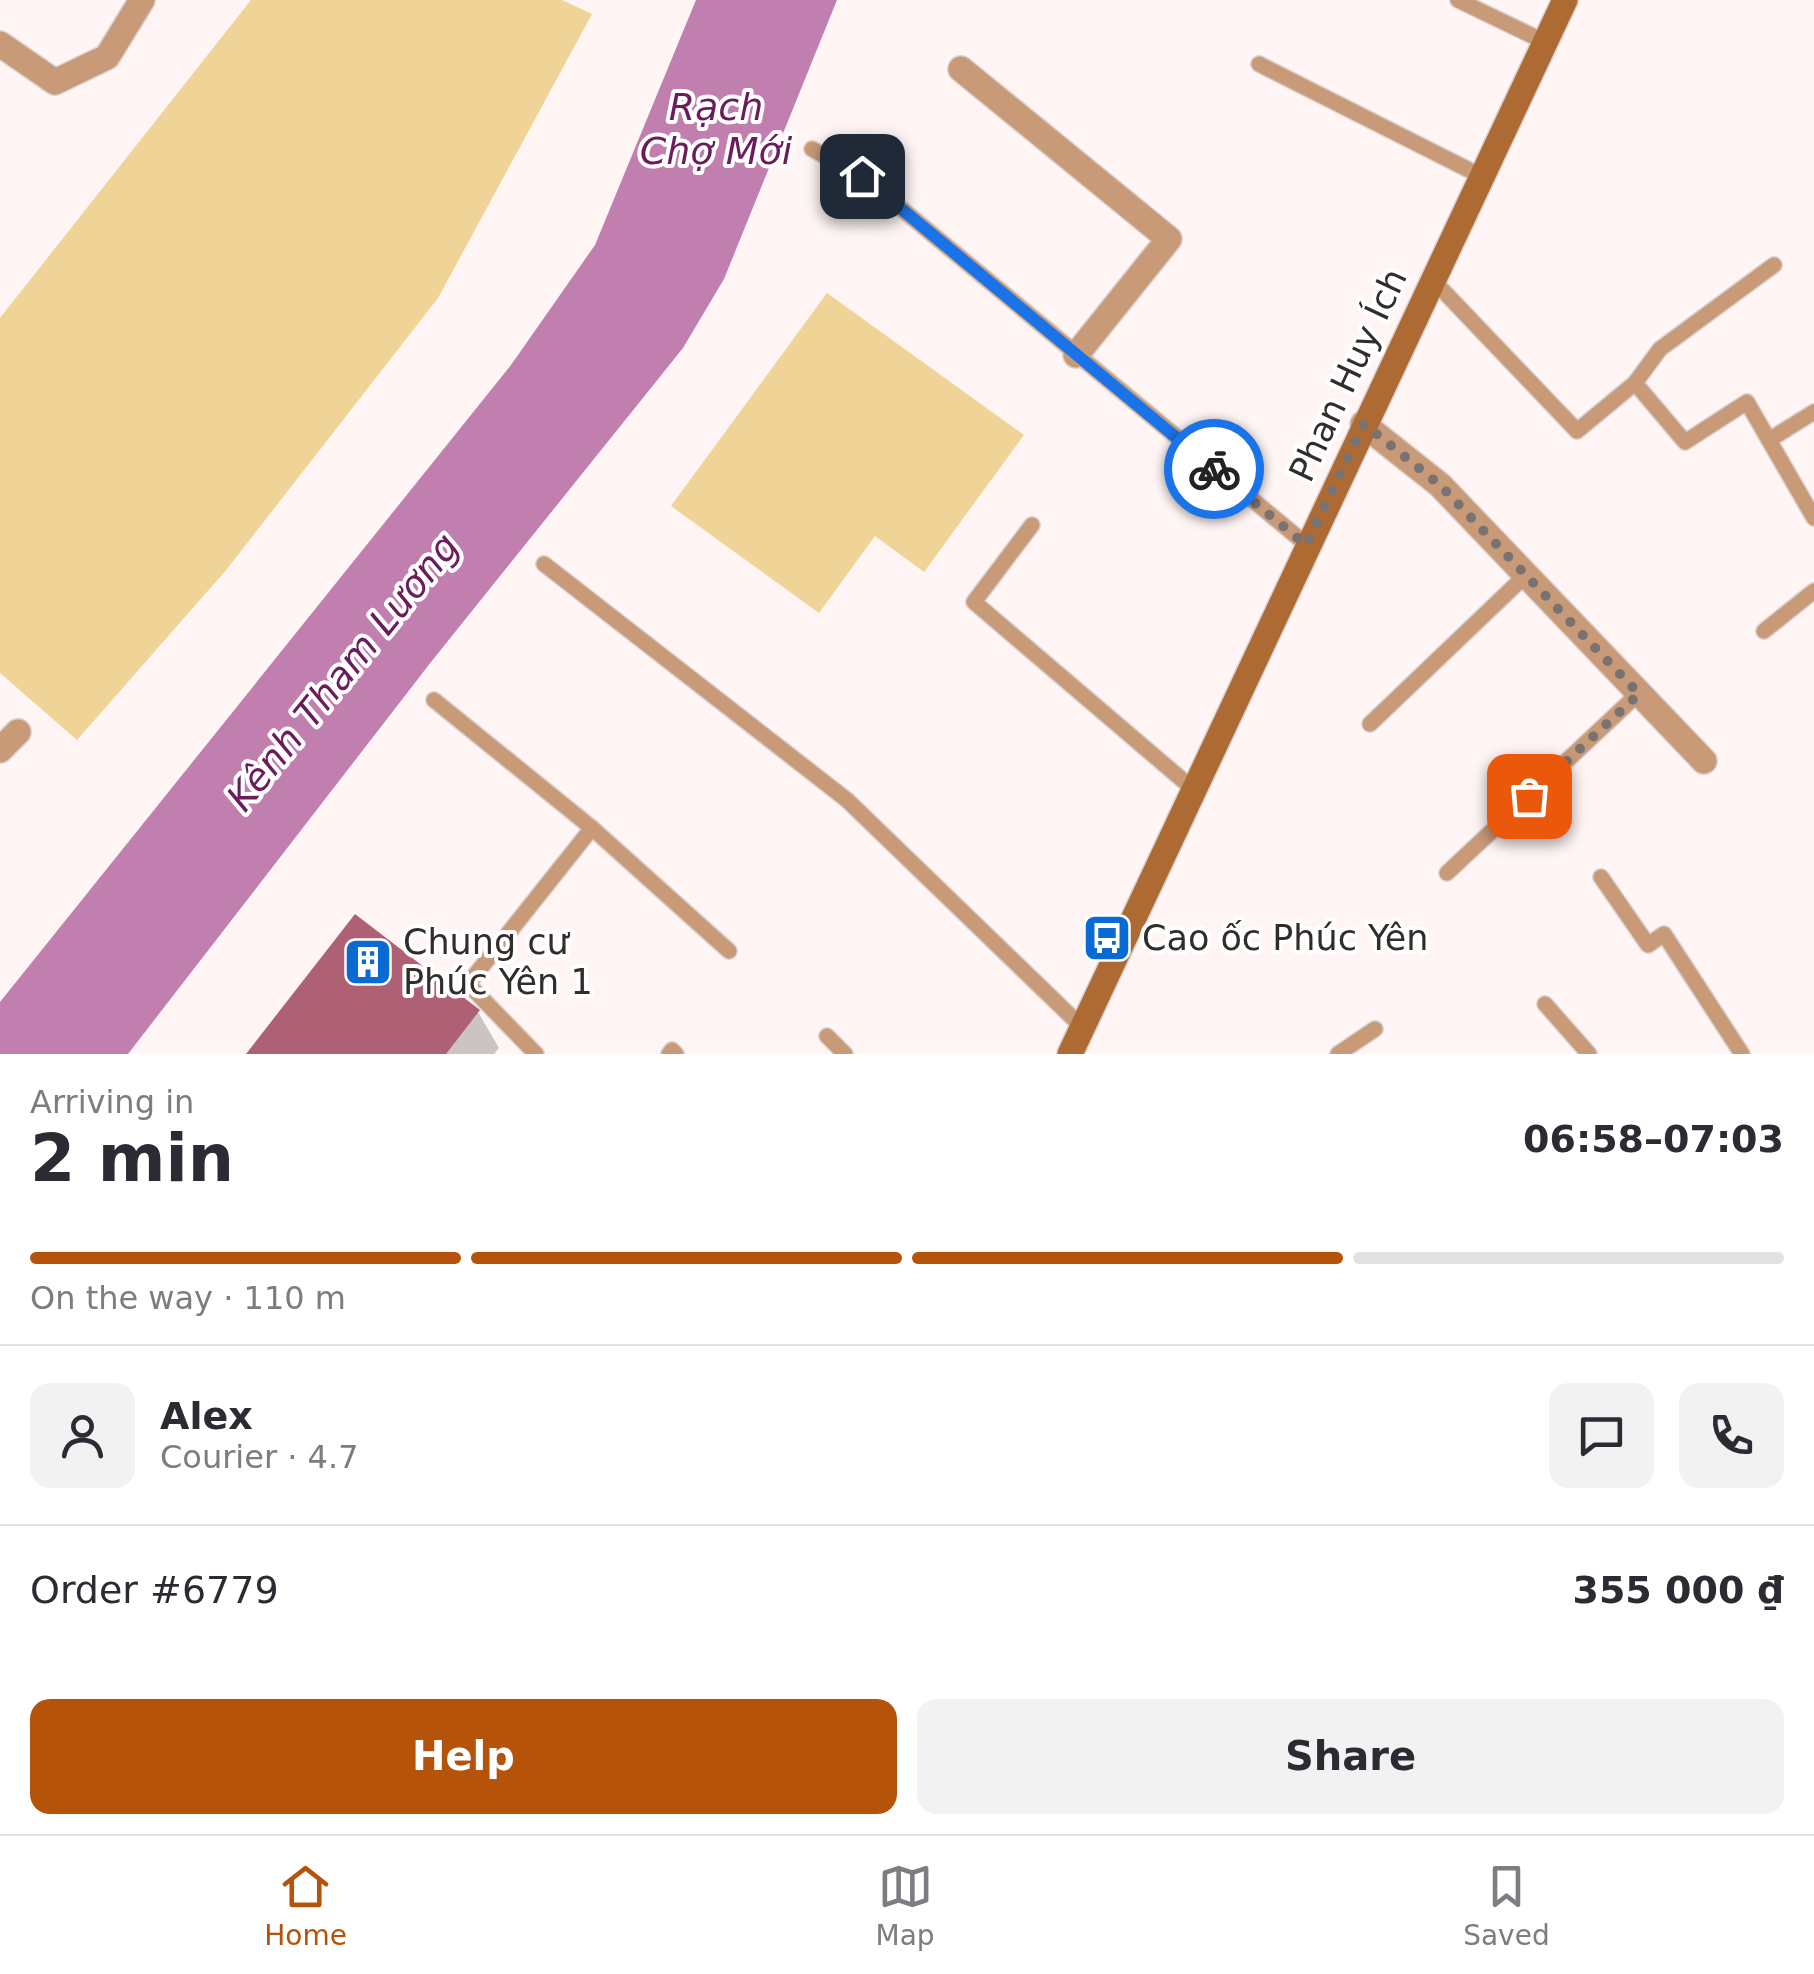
<!DOCTYPE html>
<meta charset="utf-8">
<style>
:root{--surface:#fff;--page:#f2f2f3;--text:#2b2b33;--muted:#7c7c81;--line:#e1e1e2;--accent:#b45309}
body{margin:0;font-family:"DejaVu Sans",sans-serif;background:var(--page);color:var(--text);height:100vh;display:flex;flex-direction:column;font-size:38px;white-space:nowrap}
*{box-sizing:border-box;margin:0}
p{font-size:32px;color:var(--muted)}
.icon{flex:none;width:55px;height:55px;fill:none;stroke:currentColor;stroke-width:2;stroke-linecap:round;stroke-linejoin:round}
.map{position:relative;height:1054px;overflow:hidden}
.sheet{display:flex;flex-direction:column;background:var(--surface);flex:1}
.sheet>*{flex:none}
.pin{position:absolute;display:grid;place-items:center;width:85px;height:85px;color:#fff;margin:-42px;border-radius:20px;box-shadow:0 5px 15px #0006}
.courier{position:absolute;display:grid;place-items:center;width:100px;height:100px;margin:-50px;border:8px solid #1a73e8;border-radius:50%;background:#fff;color:#222;box-shadow:0 2px 12px #0007}
.headline em{font-style:normal;font-weight:700}
.headline div{display:flex;flex-direction:column-reverse}
.headline{display:flex;align-items:center;justify-content:space-between;height:170px;padding:0 30px}
h1{font-size:65px;font-weight:700;line-height:75px}
.bar{display:grid;grid-template-columns:repeat(4,1fr);gap:15px 10px;align-content:center;height:120px;padding:0 30px}
.bar i{height:12px;border-radius:8px;background:var(--line)}
.bar .active{background:var(--accent)}
.bar p{grid-column:span 4}
.line{display:flex;align-items:center;gap:25px;padding:0 30px;border-top:2px solid var(--line)}
.line div{flex:1}
.round{display:grid;place-items:center;flex:none;width:105px;height:105px;border-radius:20px;background:var(--page)}
.action{display:flex;gap:20px;margin-top:auto;padding:20px 30px}
.action a{flex:1;height:115px;border-radius:20px;background:var(--accent);color:#fff;font-size:40px;font-weight:700;line-height:115px;text-align:center}
.action a+a{background:var(--page);color:var(--text)}
.tabs{display:flex;justify-content:space-around;align-items:center;height:140px;border-top:2px solid var(--line);background:var(--surface);font-size:28px;color:var(--muted)}
.tabs a{display:grid;justify-items:center;gap:5px}
.tabs .active{color:var(--accent)}
.map>svg:first-child{display:block}
.green{fill:#f0d396}
.water{fill:#c17faf}
.shadow{fill:#0003}
.building{fill:#ae6074}
.lines{fill:none;stroke-linecap:round;stroke-linejoin:round}
.lane-casing{stroke:#d9d1d0;stroke-width:18}
.street-casing{stroke:#d9d1d0;stroke-width:28}
.secondary-casing{stroke:#d9d1d0;stroke-width:28}
.lane{stroke:#c89a77;stroke-width:15}
.street{stroke:#c89a77;stroke-width:25}
.secondary{stroke:#ad6b33;stroke-width:25}
.done{stroke:#787372;stroke-width:10;stroke-dasharray:0 18}
.route{stroke:#1a73e8;stroke-width:12}
.labels{text-anchor:middle;dominant-baseline:central;stroke-width:8;stroke-linejoin:round;paint-order:stroke}
.street-label{font-size:35px;fill:#302d2c;stroke:#fff}
.poi-label{font-size:35px;fill:#302d2c;stroke:#fff;text-anchor:start}
.water-label{font-size:38px;font-style:italic;fill:#6b1c5b;stroke:#fff}
</style>
<div class="map">
<svg width="1814" height="1054" viewBox="0 0 1814 1054">
<rect width="100%" height="100%" fill="#fef5f4"/>
<g class="green">
<path d="M251,0H562L592,14L438,298L227,569L77,740L0,673V318Z"/>
<path d="M827,293L1024,435L924,572L875,536L819,613L671,506Z"/>
</g>
<path class="water" d="M696,0H837L724,279L683,348L431,662L128,1054H0V1002L511,365L595,245Z"/>
<path class="shadow" d="M478,1012L499,1048L494,1054H249Z"/>
<path class="building" d="M355,914L480,1010L446,1054H246Z"/>
<g class="lines">
<g class="lane-casing">
<g id="lane">
<path d="M1458,0L1545,42"/>
<path d="M1259,64L1481,176"/>
<path d="M812,149L862,176L1307,545"/>
<path d="M1432,279L1577,431L1635,383L1660,349L1774,265"/>
<path d="M1635,383L1685,442L1747,402L1814,518"/>
<path d="M1769,440L1814,412"/>
<path d="M1032,525L974,602L1193,789"/>
<path d="M544,564L847,800L1082,1027"/>
<path d="M1764,631L1814,591"/>
<path d="M434,700L592,828L729,951"/>
<path d="M1370,724L1526,575"/>
<path d="M1447,873L1639,693"/>
<path d="M1601,877L1648,945L1664,934L1742,1054"/>
<path d="M1545,1004L1589,1054"/>
<path d="M827,1036L845,1054"/>
<path d="M536,1054L468,984L592,828"/>
<path d="M669,1054L672,1050L676,1054"/>
<path d="M1338,1054L1375,1029"/>
</g>
</g>
<g class="street-casing">
<g id="street">
<path d="M0,44L55,82L107,57L142,0"/>
<path d="M961,69L1169,239L1076,355"/>
<path d="M1363,424L1440,485L1704,761"/>
<path d="M0,750L18,732"/>
</g>
</g>
<g class="secondary-casing">
<path id="secondary" d="M1070,1054L1565,0"/>
</g>
<use href="#lane" class="lane"/>
<use href="#street" class="street"/>
<use href="#secondary" class="secondary"/>
</g>
<g class="lines">
<path class="done" d="M1214,469L1306,545L1364,424L1440,485L1639,694L1529,796"/>
<path class="route" d="M862,176L1214,469"/>
</g>
<defs>
<g id="bus-square" transform="scale(2.5)"><rect x="-9" y="-9" width="18" height="18" rx="4" fill="#096ad3" stroke="#fff"/><path d="M-5-6H5V4H4V6H2V4H-2V6H-4V4H-5ZM-3.5-4V0h7V-4ZM-3.5 1.2v1.5H-2V1.2ZM2 1.2v1.5H3.5V1.2Z" fill="#fff"/></g>
<g id="building-square" transform="scale(2.5)"><rect x="-9" y="-9" width="18" height="18" rx="4" fill="#096ad3" stroke="#fff"/><path d="M-4-6H4V6H1V3H-1V6H-4ZM-2.5-4.3h1.7v1.8h-1.7ZM.8-4.3h1.7v1.8H.8ZM-2.5-1h1.7V.8h-1.7ZM.8-1h1.7V.8H.8Z" fill="#fff"/></g>
</defs>
<g fill-rule="evenodd">
<use href="#bus-square" x="1107" y="938"/>
<use href="#building-square" x="368" y="962"/>
</g>
<g class="labels">
<g class="street-label">
<text transform="translate(1348 375) rotate(-65)">Phan Huy Ích</text>
</g>
<g class="poi-label">
<text x="1142" y="938">Cao ốc Phúc Yên</text>
<text x="403" y="942">Chung cư<tspan x="403" dy="40">Phúc Yên 1</tspan></text>
</g>
<g class="water-label">
<text x="716" y="107">Rạch<tspan x="716" dy="44">Chợ Mới</tspan></text>
<text transform="translate(343 672) rotate(-51)">Kênh Tham Lương</text>
</g>
</g>
</svg>
<div class="pin" style="left:1529px;top:796px;background:#ea580c"><svg class="icon" aria-label="bag" viewBox="0 0 24 24"><path d="M5 8h14l-1 12H6zM9 8a3 3 0 0 1 6 0"/></svg></div>
<div class="pin" style="left:862px;top:176px;background:#1f2937"><svg class="icon" aria-label="home" viewBox="0 0 24 24"><path d="M3 11l9-7 9 7M6 9v11h12V9"/></svg></div>
<div class="courier" style="left:1214px;top:469px"><svg class="icon" aria-label="bike" viewBox="0 0 24 24"><circle cx="6" cy="16" r="4"/><circle cx="18" cy="16" r="4"/><path d="M6 16l4-8h5l3 8M10 8l3 8H6M13 5h3"/></svg></div>
</div>
<section class="sheet">
<div class="headline"><div><h1>2 min</h1><p>Arriving in</p></div><em>06:58–07:03</em></div>
<div class="bar"><i class="active"></i><i class="active"></i><i class="active"></i><i></i><p>On the way · 110 m</p></div>
<div class="line" style="height:180px"><a class="round"><svg class="icon" aria-label="person" viewBox="0 0 24 24"><circle cx="12" cy="8" r="4"/><path d="M4 21q1-7 8-7t8 7"/></svg></a><div><b>Alex</b><p>Courier · 4.7</p></div><a class="round"><svg class="icon" aria-label="chat" viewBox="0 0 24 24"><path d="M4 5h16v11H9l-5 4z"/></svg></a><a class="round"><svg class="icon" aria-label="phone" viewBox="0 0 24 24"><path d="M5 4h4l2 5-3 2q2 4 5 5l2-3 5 2v4C11 20 4 13 5 4z"/></svg></a></div>
<div class="line" style="height:130px"><div>Order #6779</div><b>355 000 ₫</b></div>
<div class="action"><a>Help</a><a>Share</a></div>
</section>
<nav class="tabs">
<a class="active"><svg class="icon" aria-label="home" viewBox="0 0 24 24"><path d="M3 11l9-7 9 7M6 9v11h12V9"/></svg>Home</a>
<a><svg class="icon" aria-label="map" viewBox="0 0 24 24"><path d="M3 6l6-2 6 2 6-2v14l-6 2-6-2-6 2zM9 4v14M15 6v14"/></svg>Map</a>
<a><svg class="icon" aria-label="saved" viewBox="0 0 24 24"><path d="M7 4h10v16l-5-4-5 4z"/></svg>Saved</a>
</nav>
